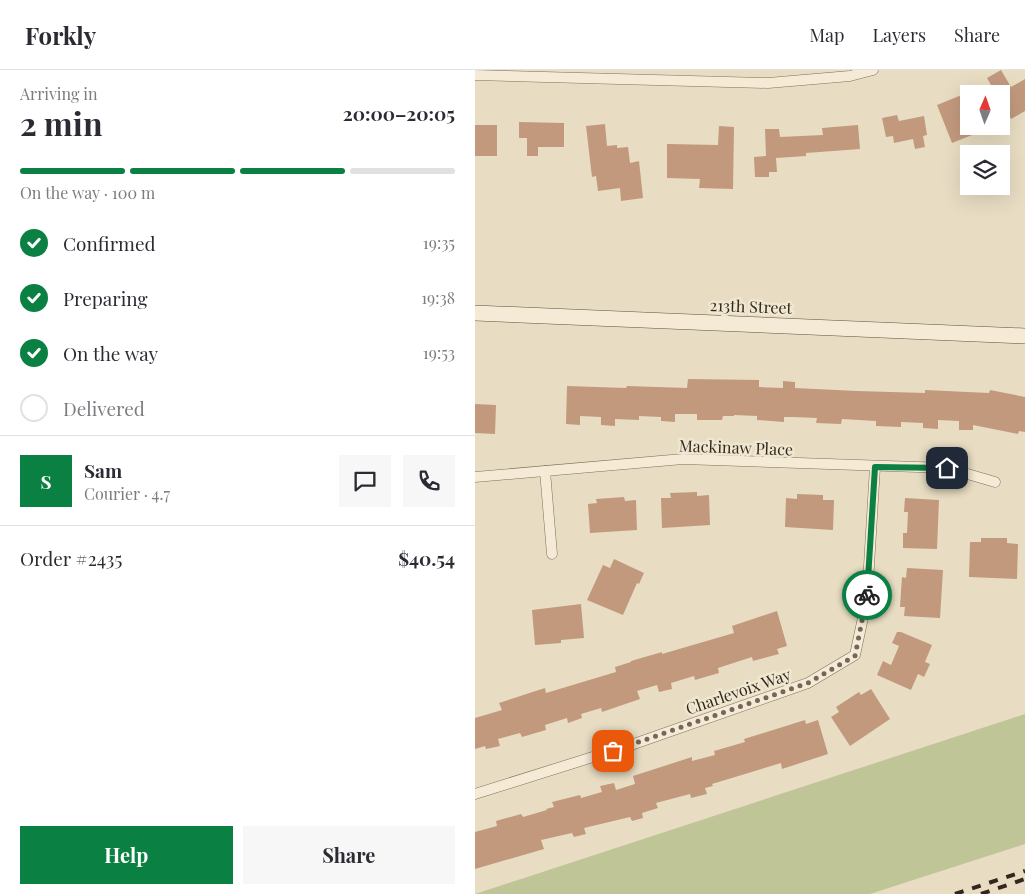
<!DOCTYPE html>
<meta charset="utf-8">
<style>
:root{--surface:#fff;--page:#f7f7f7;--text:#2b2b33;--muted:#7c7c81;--line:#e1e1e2;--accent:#0b8043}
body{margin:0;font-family:"Playfair Display",serif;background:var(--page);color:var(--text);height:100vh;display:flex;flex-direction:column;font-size:19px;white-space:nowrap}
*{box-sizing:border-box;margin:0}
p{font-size:16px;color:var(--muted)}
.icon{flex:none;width:28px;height:28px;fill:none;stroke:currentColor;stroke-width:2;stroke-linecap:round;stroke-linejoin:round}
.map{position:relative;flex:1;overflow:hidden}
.panel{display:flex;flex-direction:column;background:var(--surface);width:475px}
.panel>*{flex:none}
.needle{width:32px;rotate:2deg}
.fabs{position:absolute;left:485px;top:15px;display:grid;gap:10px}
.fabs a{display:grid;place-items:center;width:50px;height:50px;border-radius:0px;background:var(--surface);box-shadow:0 5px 20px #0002;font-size:25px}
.pin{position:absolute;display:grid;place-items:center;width:42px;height:42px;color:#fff;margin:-21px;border-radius:10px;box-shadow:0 2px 8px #0006}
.courier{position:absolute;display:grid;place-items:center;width:50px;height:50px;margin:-25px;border:4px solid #0b8043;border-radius:50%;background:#fff;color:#222;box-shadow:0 1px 6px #0007}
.overview em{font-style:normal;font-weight:700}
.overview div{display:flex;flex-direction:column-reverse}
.overview{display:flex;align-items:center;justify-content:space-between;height:85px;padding:0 20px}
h1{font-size:32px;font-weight:700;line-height:38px}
.bar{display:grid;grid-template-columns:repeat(4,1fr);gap:8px 5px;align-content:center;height:60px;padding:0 20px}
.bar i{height:6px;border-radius:4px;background:var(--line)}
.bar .current{background:var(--accent)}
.bar p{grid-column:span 4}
.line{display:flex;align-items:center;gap:12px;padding:0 20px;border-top:1px solid var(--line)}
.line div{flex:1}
.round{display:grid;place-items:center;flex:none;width:52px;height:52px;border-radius:0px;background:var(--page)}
ol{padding:0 20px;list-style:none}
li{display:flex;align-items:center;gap:15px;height:55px}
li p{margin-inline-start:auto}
li .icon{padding:5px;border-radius:50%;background:var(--accent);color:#fff;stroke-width:4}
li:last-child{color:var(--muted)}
li i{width:28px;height:28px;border:2px solid var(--line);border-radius:50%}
.action{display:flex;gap:10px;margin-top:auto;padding:10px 20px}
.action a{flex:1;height:58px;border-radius:0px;background:var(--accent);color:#fff;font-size:20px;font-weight:700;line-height:58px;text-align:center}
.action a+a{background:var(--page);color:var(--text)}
header{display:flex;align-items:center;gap:30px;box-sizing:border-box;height:70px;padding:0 25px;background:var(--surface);border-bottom:1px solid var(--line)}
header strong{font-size:24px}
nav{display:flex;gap:28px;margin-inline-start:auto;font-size:18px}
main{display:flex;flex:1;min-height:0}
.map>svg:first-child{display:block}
.green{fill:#c0c598}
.building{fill:#c2997d}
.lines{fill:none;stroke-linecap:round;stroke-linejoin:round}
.street-casing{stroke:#806f5c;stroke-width:11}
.secondary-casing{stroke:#62503f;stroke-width:16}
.street{stroke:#f4ead5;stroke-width:10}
.secondary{stroke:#f4ead5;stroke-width:15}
.rail{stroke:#32271e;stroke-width:4;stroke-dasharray:9 9;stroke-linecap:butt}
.done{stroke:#726758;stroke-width:5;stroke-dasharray:0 9}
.route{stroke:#0b8043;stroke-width:6}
.labels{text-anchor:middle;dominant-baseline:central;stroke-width:5;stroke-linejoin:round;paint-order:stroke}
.street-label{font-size:16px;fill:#32271e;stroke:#f0e7d1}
</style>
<header>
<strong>Forkly</strong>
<nav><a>Map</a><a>Layers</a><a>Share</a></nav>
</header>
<main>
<section class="panel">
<div class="overview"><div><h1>2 min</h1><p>Arriving in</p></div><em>20:00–20:05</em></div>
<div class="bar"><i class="current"></i><i class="current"></i><i class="current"></i><i></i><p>On the way · 100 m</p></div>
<ol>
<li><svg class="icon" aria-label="check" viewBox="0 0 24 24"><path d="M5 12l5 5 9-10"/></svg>Confirmed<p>19:35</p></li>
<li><svg class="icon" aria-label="check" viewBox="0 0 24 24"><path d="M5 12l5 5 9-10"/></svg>Preparing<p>19:38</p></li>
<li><svg class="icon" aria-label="check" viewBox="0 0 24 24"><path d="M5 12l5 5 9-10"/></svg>On the way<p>19:53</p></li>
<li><i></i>Delivered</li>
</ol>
<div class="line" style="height:90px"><b class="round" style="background:var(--accent);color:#fff">S</b><div><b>Sam</b><p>Courier · 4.7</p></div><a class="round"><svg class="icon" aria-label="chat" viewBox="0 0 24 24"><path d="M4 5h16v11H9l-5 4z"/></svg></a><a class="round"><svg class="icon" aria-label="phone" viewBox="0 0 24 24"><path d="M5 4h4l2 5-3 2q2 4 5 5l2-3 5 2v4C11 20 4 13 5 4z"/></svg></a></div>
<div class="line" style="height:65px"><div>Order #2435</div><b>$40.54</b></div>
<div class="action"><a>Help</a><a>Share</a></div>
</section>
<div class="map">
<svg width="550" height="824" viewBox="0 0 550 824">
<rect width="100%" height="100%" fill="#e8ddc3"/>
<path class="green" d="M550,644V774L395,824H0Z"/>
<g class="building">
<path d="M526,0L536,17L550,9V41L536,49L526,32V24H521L512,8Z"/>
<path d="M494,22V56L517,57L477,73L462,35Z"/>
<path d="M422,45L424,51L449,46L452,65L448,66L450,77L440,79L438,69L419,73L418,66L411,67L407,48Z"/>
<path d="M44,52L89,53V77H63V86H52V68H44Z"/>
<path d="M130,54L132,76L142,75V78L153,77L155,93L164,91L168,128L146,131L145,118L123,121L121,106L117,107L111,56Z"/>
<rect x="0" y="55" width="22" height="31"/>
<path d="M383,55L385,79L331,83V86L301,88L302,102H294V107H280L279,87L291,86L290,59H304L305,67L348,65L347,58Z"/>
<path d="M244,56L259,57L258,119L224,118L225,109L192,108V74L243,75Z"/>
<path d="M213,309L284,310V317L308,318V311L320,312V318L382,321L450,323V320L514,323L515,320L550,327V362L544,361L543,364L498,355V360H484V351L463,350V359L448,358V353L426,352V357L401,356V351L367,349L366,354L341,353L342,348L318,347H309V352L282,350V346L259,345V346H248L247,350H222V344H200V352L186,351V347L164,346V350L140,349V356L126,355V347L105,346V355L91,354L92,316L151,318L152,316L212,318Z"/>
<path d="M0,334L21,335L20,364L0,363Z"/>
<path d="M222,422V426L234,425L235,455L187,458L186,428H196L195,423Z"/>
<path d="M322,424L348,425V430H359L358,460L310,457L311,428L322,429Z"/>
<path d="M149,427L150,431L161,430L162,460L115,463L113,434L122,433L121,429Z"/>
<path d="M430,428L464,430L462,479L428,478V463H432L433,442H429Z"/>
<path d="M506,468H532V473L543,474L542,509L494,507L495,472H506Z"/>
<path d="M139,489L169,503L164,514L162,513L148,545L112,530L128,495L135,498Z"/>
<path d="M432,498L468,500L465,548L429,546L430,537H425L427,507L431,508Z"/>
<path d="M106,534L109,568L86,570V573L60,575L57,540Z"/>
<path d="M302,541L312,576L302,579L304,584L278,591L277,587L243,598L244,603L220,610L219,606L196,613L197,619L184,622L182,615L162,621L165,629L127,642L126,638L106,644L107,648L93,653L92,648L70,655L71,660L47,667L45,663L23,669L25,676L11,679L10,676L0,679V648L27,640L24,633L70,618L71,623L141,602L140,597L156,592V591L187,582V584L259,563L257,556Z"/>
<path d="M422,562H426L457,575L450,592L455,594L449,607L443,604L436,620L402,605L408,591L416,595L424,576L417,573Z"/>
<path d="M396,619L415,649L375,676L356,647L364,642L361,637L384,622L386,625Z"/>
<path d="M330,650L331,654L343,650L353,684L307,699L306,693L237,714L238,716L230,718L232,724L216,728L215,724L181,733L183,738L167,743L168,748L157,751L155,747L109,758L111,764L99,767L97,763L66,770L69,779L0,799V762L22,756L21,751L46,744L48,747L72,740L71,739L79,737L77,732L105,725L106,728L127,722L125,716L139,713L141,720L160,714L158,706L217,687V691L240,685L239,681L270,672L269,669Z"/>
</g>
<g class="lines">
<g class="street-casing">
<g id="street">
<path d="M0,5L293,13L375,6L398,0"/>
<path d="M70,401L77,484"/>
<path d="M0,407L208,389L472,398L520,412"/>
<path d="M0,724L156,675L333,613L380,585L392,529L400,397"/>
</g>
</g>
<g class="secondary-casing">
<path id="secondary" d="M0,243L550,266"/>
</g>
<use href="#street" class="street"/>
<use href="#secondary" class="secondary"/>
<g class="rail">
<path d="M480,824L550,801"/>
<path d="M506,824L550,809"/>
</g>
</g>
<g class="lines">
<path class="done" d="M138,681L333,613L380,586L392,525"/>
<path class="route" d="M392,525L400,397L472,398"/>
</g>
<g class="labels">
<g class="street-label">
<text transform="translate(276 236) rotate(2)">213th Street</text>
<text transform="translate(261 377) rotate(2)">Mackinaw Place</text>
<text transform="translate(263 621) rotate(-19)">Charlevoix Way</text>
</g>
</g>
</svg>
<div class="fabs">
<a><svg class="needle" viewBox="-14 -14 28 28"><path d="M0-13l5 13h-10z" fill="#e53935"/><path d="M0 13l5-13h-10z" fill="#7c7c81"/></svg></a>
<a><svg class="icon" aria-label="layers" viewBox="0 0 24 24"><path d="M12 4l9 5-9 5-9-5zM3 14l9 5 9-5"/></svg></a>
</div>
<div class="pin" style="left:138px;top:681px;background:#ea580c"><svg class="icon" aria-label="bag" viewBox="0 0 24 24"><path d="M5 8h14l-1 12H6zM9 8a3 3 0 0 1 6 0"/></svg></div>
<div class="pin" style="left:472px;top:398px;background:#1f2937"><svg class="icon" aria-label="home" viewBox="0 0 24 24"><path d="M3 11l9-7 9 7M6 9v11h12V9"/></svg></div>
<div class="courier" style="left:392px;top:525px"><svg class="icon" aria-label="bike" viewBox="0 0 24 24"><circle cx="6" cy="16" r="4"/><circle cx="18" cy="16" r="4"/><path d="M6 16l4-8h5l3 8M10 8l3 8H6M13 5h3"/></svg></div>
</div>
</main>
